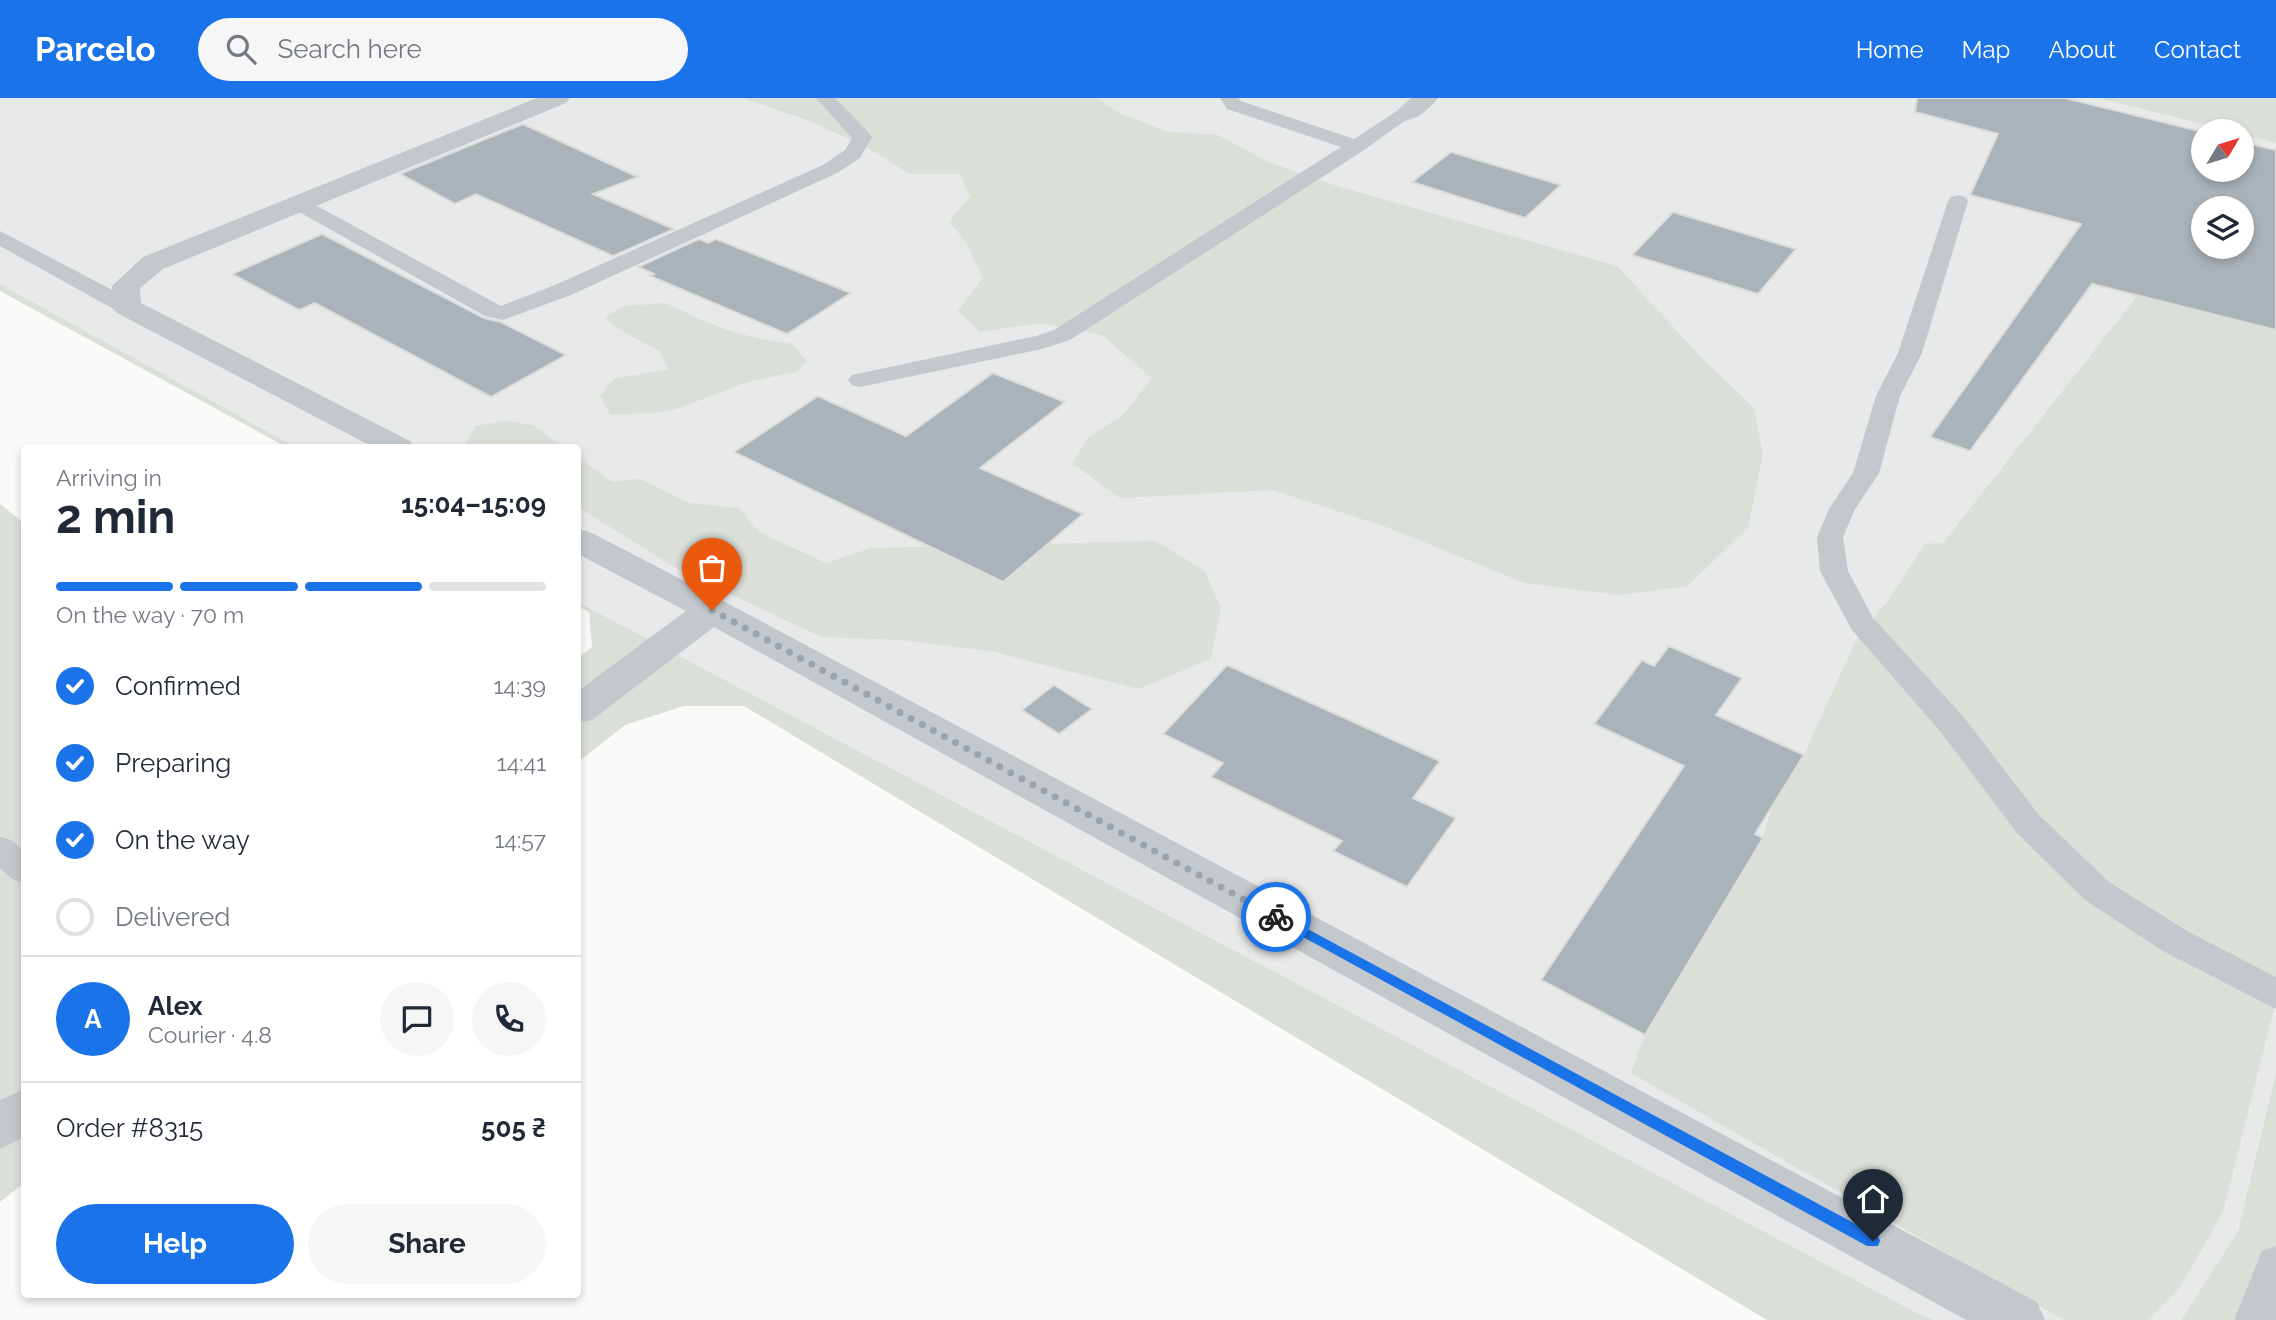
<!DOCTYPE html>
<meta charset="utf-8">
<style>
:root{--surface:#fff;--page:#f6f6f7;--text:#1f2937;--muted:#747a83;--line:#e0e1e3;--accent:#1a73e8}
body{margin:0;font-family:Raleway,sans-serif;background:var(--page);color:var(--text);height:100vh;display:flex;flex-direction:column;font-size:26px;white-space:nowrap}
*{box-sizing:border-box;margin:0}
p{font-size:23px;color:var(--muted)}
.icon{flex:none;width:38px;height:38px;fill:none;stroke:currentColor;stroke-width:2;stroke-linecap:round;stroke-linejoin:round}
.map{position:relative;flex:1;overflow:hidden}
.details{position:absolute;left:21px;top:346px;width:560px;height:854px;display:flex;flex-direction:column;background:var(--surface);border-radius:7px;box-shadow:0 4px 10px #0003}
.details>*{flex:none}
.needle{width:46px;rotate:52deg}
.controls{position:absolute;left:2191px;top:21px;display:grid;gap:14px}
.controls a{display:grid;place-items:center;width:63px;height:63px;border-radius:50%;background:var(--surface);box-shadow:0 4px 10px #0003;font-size:35px}
.pin{position:absolute;display:grid;place-items:center;width:60px;height:60px;color:#fff;margin:-72px -30px;border-radius:50% 50% 50% 0;rotate:-45deg;box-shadow:0 0 7px #0007}
.pin .icon{rotate:45deg}
.courier{position:absolute;display:grid;place-items:center;width:70px;height:70px;margin:-35px;border:5px solid #1a73e8;border-radius:50%;background:#fff;color:#222;box-shadow:0 2px 9px #0007}
.summary em{font-style:normal;font-weight:700}
.summary div{display:flex;flex-direction:column-reverse}
.summary{display:flex;align-items:center;justify-content:space-between;height:119px;padding:0 35px}
h1{font-size:46px;font-weight:700;line-height:52px}
.bar{display:grid;grid-template-columns:repeat(4,1fr);gap:10px 7px;align-content:center;height:84px;padding:0 35px}
.bar i{height:9px;border-radius:5px;background:var(--line)}
.bar .on{background:var(--accent)}
.bar p{grid-column:span 4}
.line{display:flex;align-items:center;gap:18px;padding:0 35px;border-top:2px solid var(--line)}
.line div{flex:1}
.round{display:grid;place-items:center;flex:none;width:74px;height:74px;border-radius:37px;background:var(--page)}
ol{padding:0 35px;list-style:none}
li{display:flex;align-items:center;gap:21px;height:77px}
li p{margin-inline-start:auto}
li .icon{padding:7px;border-radius:50%;background:var(--accent);color:#fff;stroke-width:4}
li:last-child{color:var(--muted)}
li i{width:38px;height:38px;border:4px solid var(--line);border-radius:50%}
.cta{display:flex;gap:14px;margin-top:auto;padding:14px 35px}
.cta a{flex:1;height:80px;border-radius:42px;background:var(--accent);color:#fff;font-size:28px;font-weight:700;line-height:80px;text-align:center}
.cta a+a{background:var(--page);color:var(--text)}
header{display:flex;align-items:center;gap:42px;box-sizing:border-box;height:98px;padding:0 35px;background:var(--accent);color:#fff}
header strong{font-size:33px}
nav{display:flex;gap:38px;margin-inline-start:auto;font-size:24px}
.search{width:490px;height:63px;background:var(--page);display:flex;align-items:center;gap:18px;box-sizing:border-box;padding:0 24px;border-radius:38px;color:var(--muted);font-size:26px}
.map>svg:first-child{display:block}
.built{fill:#e8e9e9;fill-rule:evenodd}
.green{fill:#dadfd7}
.building{fill:#aab3b9;stroke:#dcdcda;stroke-width:2;fill-rule:evenodd}
.lines{fill:none;stroke-linecap:round;stroke-linejoin:round}
.lane{fill:#c3c8cc;fill-rule:evenodd}
.street{fill:#c3c8cc;fill-rule:evenodd}
.route{fill:#1a73e8}
.done{stroke:#99a4ac;stroke-width:7;stroke-dasharray:0 12.6}
</style>
<header>
<strong>Parcelo</strong>
<div class="search"><svg class="icon" aria-label="search" viewBox="0 0 24 24"><circle cx="10" cy="10" r="6"/><path d="M15 15l6 6"/></svg>Search here</div>
<nav><a>Home</a><a>Map</a><a>About</a><a>Contact</a></nav>
</header>
<div class="map">
<svg width="2276" height="1222" viewBox="0 0 2276 1222">
<rect width="100%" height="100%" fill="#fafaf8"/>
<path class="built" d="M0,0H2097L2231,33H2203V72H2242V36L2276,45V974L2238,1133L2181,1222H1934L1925,1219L578,504V350H298L0,186ZM2203,110H2242V149H2203Z"/>
<g class="green">
<path d="M743,0H1097L1119,15L1169,34L1218,37L1268,64L1334,87L1617,168L1700,258L1754,310L1763,356L1748,429L1688,488L1619,497L1525,485L1389,430L1273,392L1120,400L1072,365L1089,339L1123,317L1152,280L1102,237L1040,225L980,234L958,213L983,180L966,144L949,124L970,98L960,76H909L870,51L810,23Z"/>
<path d="M2097,0H2276V45L2242,36V33H2231Z"/>
<path d="M0,186L298,350H288L0,193Z"/>
<path d="M2138,197L2276,232V903L2223,1114L2179,1191L2147,1222H2064L1631,975L1645,937L1763,740L1772,709L1804,657L1856,542L1887,504L1925,446L1943,445Z"/>
<path d="M666,205C709,227 744,240 792,246L807,264L796,274L748,284L676,311L653,315L610,317L600,298L614,281L668,271L660,253L625,235L605,220L623,208Z"/>
<path d="M505,323L533,327L565,350H464L475,328Z"/>
<path d="M578,359L612,384L640,381L688,405L739,410L759,434L826,465L871,450L1156,443L1205,473L1221,510L1211,561L1138,591L995,554L904,542L821,539L679,472L578,409Z"/>
<path d="M0,406L24,425V1085L0,1104Z"/>
<path d="M578,504L1925,1219L1934,1222H1767L744,608H684L625,627L578,664V560L592,549L589,514L578,508Z"/>
<path d="M2276,974V1222H2181L2238,1133Z"/>
</g>
<g class="building">
<path d="M1917,0H2065L2203,34V72H2242V44L2276,52V232L2092,186L1970,353L1930,339L2081,126L1970,97L1998,36L1915,14ZM2203,110H2242V149H2203Z"/>
<path d="M523,26L638,79L593,96L674,131L613,158L476,96L455,106L400,76Z"/>
<path d="M1451,54L1561,87L1525,120L1412,84Z"/>
<path d="M1673,114L1796,151L1758,196L1632,157Z"/>
<path d="M322,136L484,220L501,224L566,257L491,299L315,205L299,212L232,176Z"/>
<path d="M699,141L708,145L716,141L851,195L787,236L650,178L654,176L638,169Z"/>
<path d="M993,275L1065,304L980,370L1083,416L1003,484L734,354L818,298L906,338Z"/>
<path d="M1669,548L1742,580L1716,617L1804,657L1755,736L1763,740L1645,937L1541,882L1684,668L1594,626L1642,562L1654,568Z"/>
<path d="M1227,567L1440,663L1413,700L1456,720L1407,789L1333,753L1342,743L1211,679L1223,665L1163,636Z"/>
<path d="M1054,587L1092,611L1059,636L1022,612Z"/>
</g>
<g class="lines">
<g class="lane">
<path d="M816,0H835L869,35L872,39L860,60L837,75L571,197L503,222L485,218L292,110L289,106L292,102H306L501,208L555,187L823,67L845,52L852,40Z"/>
<path d="M1220,0H1238L1241,3L1354,41L1397,13H1411L1413,17L1364,52L1070,242L1042,251L860,289L852,287L848,282L852,277L1036,238L1054,232L1341,49L1227,11Z"/>
<path d="M1958,97L1965,99L1968,103L1922,255L1900,298L1879,375L1855,411L1843,439L1848,473L1873,520L1962,617L2039,717L2109,784L2187,833L2276,879V911L2163,853L2085,802L2017,735L1940,633L1852,532L1820,473L1817,439L1829,411L1853,375L1876,298L1898,255L1948,103L1951,99Z"/>
<path d="M0,133L135,204L138,209L135,214H119L0,148Z"/>
<path d="M0,739L11,742L24,753V785L12,781L0,770Z"/>
<path d="M2276,1148V1222H2234L2262,1153Z"/>
</g>
<g class="street">
<path d="M537,0H570L566,5L163,171L140,190L141,205L410,343L415,350H375L117,215L113,209L112,188L143,159Z"/>
<path d="M1411,0H1438C1428,13 1412,26 1395,22L1392,17Z"/>
<path d="M578,431L590,434L725,504L2037,1204L2045,1222H1966L714,529L592,622L578,625V593L686,513L578,456Z"/>
<path d="M24,991V1039L0,1051V1002Z"/>
</g>
</g>
<path class="route" d="M1276,814L1878,1138L1880,1143L1878,1148H1867L1272,822V815Z"/>
<g class="lines">
<path class="done" d="M712,512L1276,819"/>
</g>
</svg>
<div class="controls">
<a><svg class="needle" viewBox="-14 -14 28 28"><path d="M0-13l5 13h-10z" fill="#e53935"/><path d="M0 13l5-13h-10z" fill="#747a83"/></svg></a>
<a><svg class="icon" aria-label="layers" viewBox="0 0 24 24"><path d="M12 4l9 5-9 5-9-5zM3 14l9 5 9-5"/></svg></a>
</div>
<div class="pin" style="left:712px;top:512px;background:#ea580c"><svg class="icon" aria-label="bag" viewBox="0 0 24 24"><path d="M5 8h14l-1 12H6zM9 8a3 3 0 0 1 6 0"/></svg></div>
<div class="pin" style="left:1873px;top:1143px;background:#1f2937"><svg class="icon" aria-label="home" viewBox="0 0 24 24"><path d="M3 11l9-7 9 7M6 9v11h12V9"/></svg></div>
<div class="courier" style="left:1276px;top:819px"><svg class="icon" aria-label="bike" viewBox="0 0 24 24"><circle cx="6" cy="16" r="4"/><circle cx="18" cy="16" r="4"/><path d="M6 16l4-8h5l3 8M10 8l3 8H6M13 5h3"/></svg></div>
<section class="details">
<div class="summary"><div><h1>2 min</h1><p>Arriving in</p></div><em>15:04–15:09</em></div>
<div class="bar"><i class="on"></i><i class="on"></i><i class="on"></i><i></i><p>On the way · 70 m</p></div>
<ol>
<li><svg class="icon" aria-label="check" viewBox="0 0 24 24"><path d="M5 12l5 5 9-10"/></svg>Confirmed<p>14:39</p></li>
<li><svg class="icon" aria-label="check" viewBox="0 0 24 24"><path d="M5 12l5 5 9-10"/></svg>Preparing<p>14:41</p></li>
<li><svg class="icon" aria-label="check" viewBox="0 0 24 24"><path d="M5 12l5 5 9-10"/></svg>On the way<p>14:57</p></li>
<li><i></i>Delivered</li>
</ol>
<div class="line" style="height:126px"><b class="round" style="background:var(--accent);color:#fff">A</b><div><b>Alex</b><p>Courier · 4.8</p></div><a class="round"><svg class="icon" aria-label="chat" viewBox="0 0 24 24"><path d="M4 5h16v11H9l-5 4z"/></svg></a><a class="round"><svg class="icon" aria-label="phone" viewBox="0 0 24 24"><path d="M5 4h4l2 5-3 2q2 4 5 5l2-3 5 2v4C11 20 4 13 5 4z"/></svg></a></div>
<div class="line" style="height:91px"><div>Order #8315</div><b>505 ₴</b></div>
<div class="cta"><a>Help</a><a>Share</a></div>
</section>
</div>
